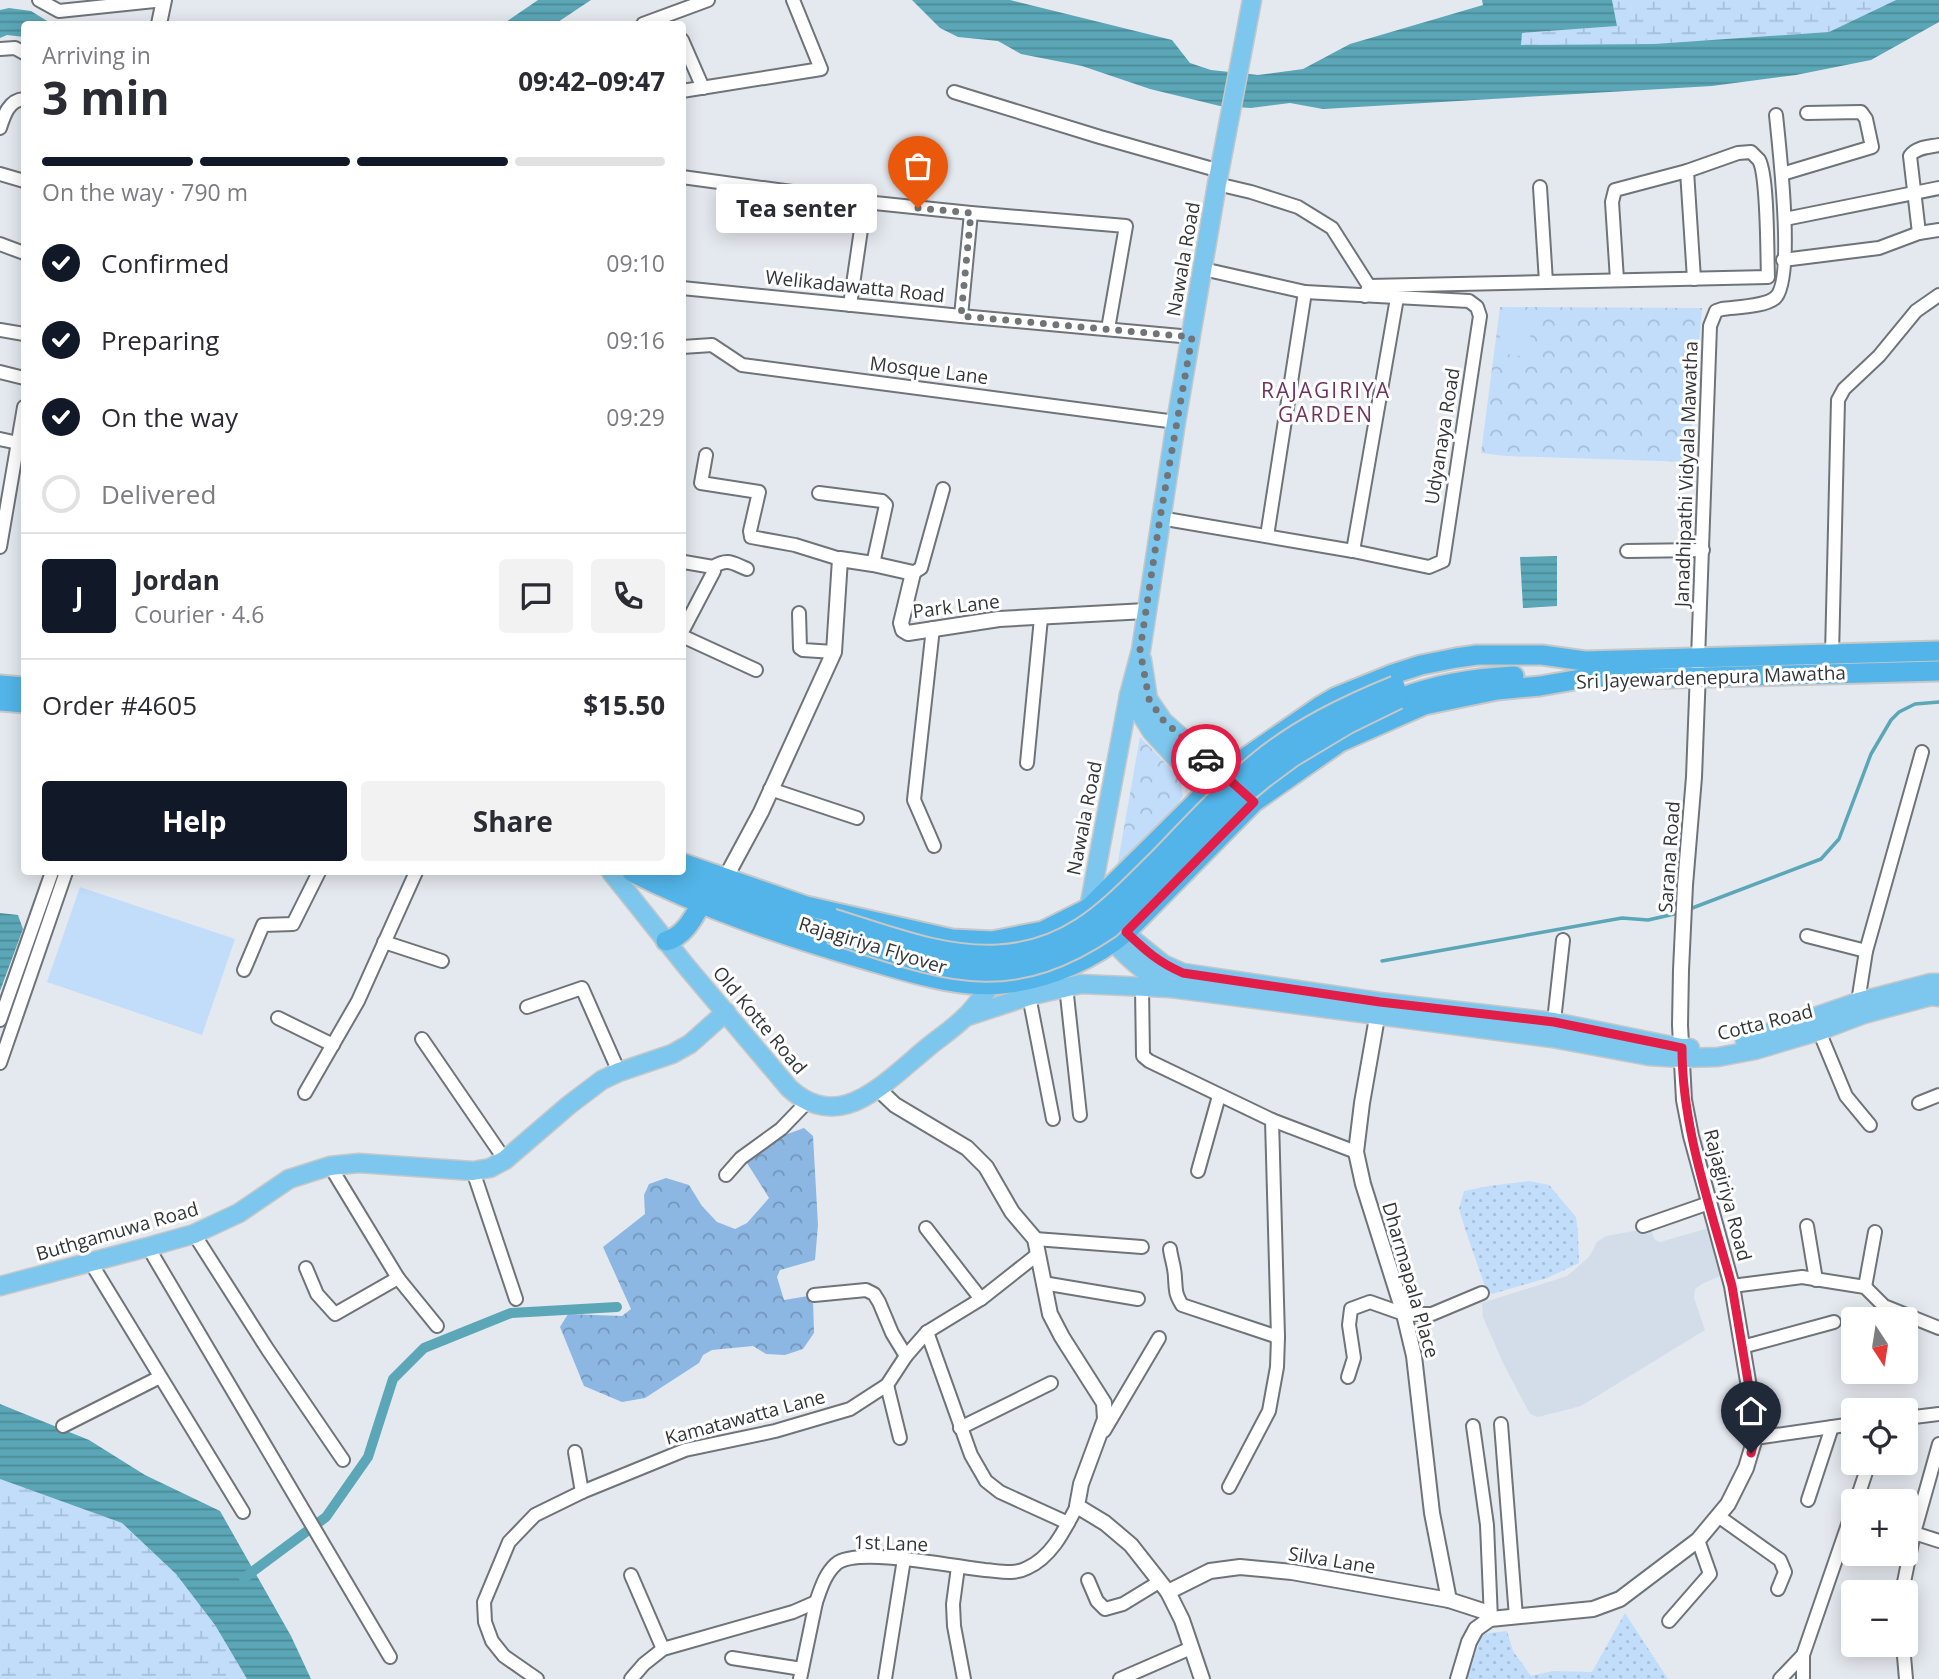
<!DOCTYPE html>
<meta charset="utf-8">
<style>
:root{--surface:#fff;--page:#f2f2f3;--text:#2b2b33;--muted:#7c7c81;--line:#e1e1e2;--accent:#111827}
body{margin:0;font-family:"Open Sans",sans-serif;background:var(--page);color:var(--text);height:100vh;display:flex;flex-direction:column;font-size:26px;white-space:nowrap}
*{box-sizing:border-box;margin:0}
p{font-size:23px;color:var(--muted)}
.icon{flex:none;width:38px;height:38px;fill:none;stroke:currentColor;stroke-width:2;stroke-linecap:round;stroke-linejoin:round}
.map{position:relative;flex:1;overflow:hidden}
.details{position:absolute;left:21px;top:21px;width:665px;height:854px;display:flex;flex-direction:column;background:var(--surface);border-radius:7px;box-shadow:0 4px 18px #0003}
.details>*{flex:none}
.needle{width:46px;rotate:168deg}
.tools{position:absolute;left:1841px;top:1307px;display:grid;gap:14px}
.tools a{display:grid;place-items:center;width:77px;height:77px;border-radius:7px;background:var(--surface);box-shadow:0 4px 18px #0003;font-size:35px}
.pin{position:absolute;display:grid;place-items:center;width:60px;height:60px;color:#fff;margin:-72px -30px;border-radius:50% 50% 50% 0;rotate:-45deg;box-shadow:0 0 7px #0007}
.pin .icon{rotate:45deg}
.courier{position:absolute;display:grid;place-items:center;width:70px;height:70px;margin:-35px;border:5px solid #e11d48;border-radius:50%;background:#fff;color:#222;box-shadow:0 2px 9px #0007}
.bubble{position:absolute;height:49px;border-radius:7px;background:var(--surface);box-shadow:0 4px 18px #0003;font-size:23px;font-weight:700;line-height:49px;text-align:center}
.summary em{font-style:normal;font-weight:700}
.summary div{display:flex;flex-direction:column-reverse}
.summary{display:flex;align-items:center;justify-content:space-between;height:119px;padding:0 21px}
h1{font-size:46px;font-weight:700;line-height:52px}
.bar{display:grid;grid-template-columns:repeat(4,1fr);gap:10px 7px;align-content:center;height:84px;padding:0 21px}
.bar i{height:9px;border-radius:5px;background:var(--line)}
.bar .active{background:var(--accent)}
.bar p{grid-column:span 4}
.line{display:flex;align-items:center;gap:18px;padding:0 21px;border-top:2px solid var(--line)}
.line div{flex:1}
.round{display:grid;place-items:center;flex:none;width:74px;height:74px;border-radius:7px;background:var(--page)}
ol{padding:0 21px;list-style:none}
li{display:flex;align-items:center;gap:21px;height:77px}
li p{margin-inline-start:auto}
li .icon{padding:7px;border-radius:50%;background:var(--accent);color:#fff;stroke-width:4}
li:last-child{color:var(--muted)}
li i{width:38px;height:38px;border:4px solid var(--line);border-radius:50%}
.primary-button{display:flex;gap:14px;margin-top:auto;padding:14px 21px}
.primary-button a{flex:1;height:80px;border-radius:7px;background:var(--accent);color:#fff;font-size:28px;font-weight:700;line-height:80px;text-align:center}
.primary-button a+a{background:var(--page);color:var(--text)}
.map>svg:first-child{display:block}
.built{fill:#d3dde9}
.grass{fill:url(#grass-dots)}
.forest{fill:url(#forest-crowns)}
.wetland{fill:url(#wetland-marsh)}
.park{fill:url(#park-crowns)}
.pitch{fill:#c1ddfa}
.water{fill:url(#water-rules)}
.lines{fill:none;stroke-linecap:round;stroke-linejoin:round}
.stream{stroke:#5ba7b7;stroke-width:3.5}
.canal{stroke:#5ba7b7;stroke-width:10}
.minor-casing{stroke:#6f7479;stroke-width:16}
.tertiary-casing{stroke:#6f7479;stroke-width:18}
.primary-casing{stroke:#c6c7c7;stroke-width:21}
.trunk-casing{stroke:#c6c7c7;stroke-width:23}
.minor{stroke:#fff;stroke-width:12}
.tertiary{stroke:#fff;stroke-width:14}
.primary{stroke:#7dc7ee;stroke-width:18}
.trunk{stroke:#52b4e8;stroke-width:19}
.trunk-bridge-casing{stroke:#c6c7c7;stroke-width:23;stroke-linecap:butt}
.trunk-bridge{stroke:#52b4e8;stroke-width:19}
.done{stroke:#727578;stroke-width:7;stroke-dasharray:0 12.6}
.route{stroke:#e11d48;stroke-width:9}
.labels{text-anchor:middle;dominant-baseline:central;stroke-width:6;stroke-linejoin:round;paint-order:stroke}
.street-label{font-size:19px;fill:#343638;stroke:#fff}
.neighbourhood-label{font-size:21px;letter-spacing:2px;fill:#70345e;stroke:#fff}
</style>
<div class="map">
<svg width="1939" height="1679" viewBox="0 0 1939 1679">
<defs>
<pattern id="grass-dots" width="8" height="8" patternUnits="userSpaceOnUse" patternTransform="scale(1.75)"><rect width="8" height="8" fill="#c1ddfa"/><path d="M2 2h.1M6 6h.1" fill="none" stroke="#a6bed7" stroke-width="1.8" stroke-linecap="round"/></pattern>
<pattern id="forest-crowns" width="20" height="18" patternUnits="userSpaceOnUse" patternTransform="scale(1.75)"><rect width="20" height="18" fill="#8cb7e3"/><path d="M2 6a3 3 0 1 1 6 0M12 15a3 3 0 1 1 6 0" fill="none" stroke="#7396b9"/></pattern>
<pattern id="wetland-marsh" width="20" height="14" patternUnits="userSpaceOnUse" patternTransform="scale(1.75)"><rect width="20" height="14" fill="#c1ddfa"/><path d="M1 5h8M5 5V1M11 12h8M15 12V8" fill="none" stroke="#a6bed7"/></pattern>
<pattern id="park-crowns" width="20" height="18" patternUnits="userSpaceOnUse" patternTransform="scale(1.75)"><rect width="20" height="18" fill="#c1ddfa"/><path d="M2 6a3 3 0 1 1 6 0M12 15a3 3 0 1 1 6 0" fill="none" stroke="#a6bed7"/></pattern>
<pattern id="water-rules" width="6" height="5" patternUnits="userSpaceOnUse" patternTransform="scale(1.75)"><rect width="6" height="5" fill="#5ba7b7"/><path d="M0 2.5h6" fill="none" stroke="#4c8996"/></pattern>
</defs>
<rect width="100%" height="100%" fill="#e4e9ef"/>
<path class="built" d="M1712,1227L1723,1270L1720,1276L1702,1284L1695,1289L1694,1298L1705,1330L1581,1406L1538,1417L1530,1414L1503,1363L1483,1317L1482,1303L1567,1276L1589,1257L1597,1242L1606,1236L1650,1228L1655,1240L1660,1242Z"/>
<g class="grass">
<path d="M1529,1181L1549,1185L1576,1217L1578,1233L1579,1263L1547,1278L1492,1294L1486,1289L1466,1232L1459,1209L1464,1191L1489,1186Z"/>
<path d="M1625,1613L1668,1679H1467L1482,1634L1507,1631L1513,1651L1531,1676L1553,1671L1592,1672Z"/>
</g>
<path class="forest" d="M804,1128L813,1136L818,1225L815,1260L780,1270L777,1277L784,1300L808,1296L813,1299L814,1333L803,1349L785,1355L766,1354L753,1346L712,1350L703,1355L699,1363L645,1398L622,1402L584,1386L560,1327L568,1314L622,1316L631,1309L603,1247L645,1214L644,1195L649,1184L666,1178L689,1185L702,1206L717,1222L735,1229L747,1223L769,1198L747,1163L752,1147Z"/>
<g class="wetland">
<path d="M1612,0H1896L1829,32L1654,44L1520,45L1522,33L1617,26Z"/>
<path d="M0,1479L122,1523L176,1574L215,1625L247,1679H0Z"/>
</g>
<g class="park">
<path d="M1500,307L1702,308L1689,462L1506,456L1481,453Z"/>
<path d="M1140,737L1180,778L1183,796L1178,804L1116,873Z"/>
</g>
<g class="pitch">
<path d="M1503,307L1534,312L1527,357L1498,353Z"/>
<path d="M80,887L235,939L202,1035L47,982Z"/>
</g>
<g class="water">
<path d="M538,0H591L555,24H503Z"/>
<path d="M912,0H1010L1172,40L1190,63L1211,70L1258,75L1303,69L1350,44L1483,5L1482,0H1612L1617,26L1522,33L1521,45L1654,44L1829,32L1896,0H1939V22L1871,60L1796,75L1712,86L1323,109L1290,103L1251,108L1220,106L1150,89L1082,66L1021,54L998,41L958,37L940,28Z"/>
<path d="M9,8L31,11L52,24H24V37L7,35L0,38V10Z"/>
<path d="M1557,556V606L1523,608L1520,557Z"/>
<path d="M0,913L18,915L23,929L0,991Z"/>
<path d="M0,1404L89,1440L145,1475L220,1511L291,1636L311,1679H247L215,1625L176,1574L122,1523L0,1479Z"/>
</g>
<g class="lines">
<g class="stream">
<path d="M1687,910L1821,859L1839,839L1871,754L1891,720L1899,712L1915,704L1939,702"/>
<path d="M1382,961L1622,918L1648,920L1679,913"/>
</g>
<path class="canal" d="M244,1578L326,1517L368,1457L393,1379L424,1348L511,1313L617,1307"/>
<g class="minor-casing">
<g id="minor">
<path d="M39,0L59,11L164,0"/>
<path d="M643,24L708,0"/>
<path d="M682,40L703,88"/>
<path d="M0,49L15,48L24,53"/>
<path d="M682,91L821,69L793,0"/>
<path d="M954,92L1100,137L1220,171"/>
<path d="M0,128C4,115 9,100 24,99"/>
<path d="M0,174L24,181"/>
<path d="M1782,174L1872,147L1866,119L1861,112L1807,113"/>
<path d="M682,177L865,202L971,213L1126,226L1108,329"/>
<path d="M1217,184L1251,192L1298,207L1332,228L1369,286"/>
<path d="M1540,187L1546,282"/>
<path d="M1785,219L1939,188"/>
<path d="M1919,233L1910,156C1916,147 1929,147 1939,145"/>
<path d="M0,244L24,253"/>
<path d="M1783,260L1879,248L1919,233L1939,230"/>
<path d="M1617,280L1612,202L1615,190L1687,171L1694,279"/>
<path d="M682,288L961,316L1192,337"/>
<path d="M1365,296L1369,286L1768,277C1767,254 1768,176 1759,160C1758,159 1752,153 1751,152L1738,153L1687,171"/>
<path d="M850,305L865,202"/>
<path d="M961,316L971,213"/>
<path d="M0,330L24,334"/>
<path d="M682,347L712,345L742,365L1176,422"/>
<path d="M0,372L24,378"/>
<path d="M0,439L18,443"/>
<path d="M706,455L701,483L759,492L750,531L751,537L795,545L840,559"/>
<path d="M819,493L882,501L886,505L873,564"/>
<path d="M1160,518L1353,551L1429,567L1443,561L1480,316L1477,307L1469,301L1305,292L1203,269"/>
<path d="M1267,536L1305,292"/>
<path d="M0,547L24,407"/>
<path d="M1353,551L1397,298"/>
<path d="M1627,551L1703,550"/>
<path d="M713,567C728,558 732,563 747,569"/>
<path d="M913,573L921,568L943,489"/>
<path d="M799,613L800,648L803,650L834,652"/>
<path d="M933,628L914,800L934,846"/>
<path d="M682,632L714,571L713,567L684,562"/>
<path d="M682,636L756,670"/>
<path d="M1832,655L1838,400L1844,389L1879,356L1916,311L1939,295"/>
<path d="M1698,659L1710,326L1716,311L1722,309C1735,307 1764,307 1775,298C1795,281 1779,145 1776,115"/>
<path d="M1027,763L1041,618"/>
<path d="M770,789L857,818"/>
<path d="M1807,936L1866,951"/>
<path d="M384,942L442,961"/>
<path d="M244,970L263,925L293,924L319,872"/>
<path d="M1066,986L1080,1115"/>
<path d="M1142,987L1143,1056L1149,1061L1272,1120L1356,1152"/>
<path d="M1029,996L1053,1119"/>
<path d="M1860,1006L1858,1002L1866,951L1922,752"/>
<path d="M527,1007L582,988L619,1072"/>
<path d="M278,1018L333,1045"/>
<path d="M0,1020L52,872"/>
<path d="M1553,1030L1563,940"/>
<path d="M1819,1031L1846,1096L1870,1125"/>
<path d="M422,1039L505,1160"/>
<path d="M0,1063L66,872"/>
<path d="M305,1093L358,1001L416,872"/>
<path d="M1919,1103L1939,1095"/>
<path d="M330,1166L398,1278L437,1326"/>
<path d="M473,1171L516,1299"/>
<path d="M1198,1171L1219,1096"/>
<path d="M726,1175L741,1158L781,1129L807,1102"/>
<path d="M1643,1226L1709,1203"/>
<path d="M1807,1226L1816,1280"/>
<path d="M926,1228L981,1299"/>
<path d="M194,1234L268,1350L343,1460"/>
<path d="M1035,1239L1142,1247"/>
<path d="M148,1247C228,1385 310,1521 390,1657"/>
<path d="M1170,1249C1171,1258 1175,1268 1175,1278C1176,1291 1175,1293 1182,1305L1278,1337"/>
<path d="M91,1263L243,1512"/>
<path d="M306,1268L317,1294L335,1314L398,1278"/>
<path d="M1043,1283L1138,1299"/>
<path d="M1732,1286L1802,1277L1865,1287L1884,1306L1939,1328"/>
<path d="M1865,1287L1875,1232"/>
<path d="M814,1295L866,1290L874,1294L879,1302L892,1333L906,1356"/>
<path d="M927,1332L971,1455L986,1481L1000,1492L1068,1523"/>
<path d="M1742,1347L1834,1322"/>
<path d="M1348,1377L1354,1358L1349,1325L1351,1309L1370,1302L1404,1314H1432L1482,1293"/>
<path d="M887,1385L900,1438"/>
<path d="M1906,1418L1939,1414"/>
<path d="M1501,1424L1516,1617"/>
<path d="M63,1426L160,1377"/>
<path d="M1473,1426L1487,1525L1491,1619"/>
<path d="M960,1428L1051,1383"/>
<path d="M1104,1431L1159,1338"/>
<path d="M1755,1438L1853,1424"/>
<path d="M575,1452L582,1492"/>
<path d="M1229,1487L1269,1411L1277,1367L1278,1337L1272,1120"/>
<path d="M1808,1500L1832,1427"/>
<path d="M1856,1502L1869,1463"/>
<path d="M1718,1516L1780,1560L1785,1572L1778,1589"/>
<path d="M1914,1533L1939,1541"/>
<path d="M958,1567L953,1604L954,1626L964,1679"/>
<path d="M631,1575L663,1649"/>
<path d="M1088,1580L1097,1601L1105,1609L1123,1604L1159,1582"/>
<path d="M1902,1592L1914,1533L1939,1444"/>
<path d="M1669,1621L1710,1574L1698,1540"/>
<path d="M1903,1645L1906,1679"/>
<path d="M1803,1655V1679"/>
<path d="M732,1658L802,1669"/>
<path d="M537,1679L504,1656L492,1641L485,1622L484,1602L509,1542L535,1515L582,1492L685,1450L775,1431L850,1409L887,1385L906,1356L927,1332L981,1299L1038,1254"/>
<path d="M631,1679L644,1664L663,1649L793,1612L816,1602C821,1588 825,1574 836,1564C857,1546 956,1567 985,1570C999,1571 1014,1575 1027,1568C1052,1557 1065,1529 1077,1506"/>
<path d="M800,1679L816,1602"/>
<path d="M885,1679L904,1559"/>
<path d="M1120,1679L1191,1648"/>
<path d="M1780,1679L1803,1655L1853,1510"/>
</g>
</g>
<g class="tertiary-casing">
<g id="tertiary">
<path d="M159,24L164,0"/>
<path d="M726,877L761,812L834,652L840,559L873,564L913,573L901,623L903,630L908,633L999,619L1146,611"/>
<path d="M1379,1006L1362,1103L1356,1152L1363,1184L1404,1314L1414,1356L1432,1513L1449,1600"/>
<path d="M877,1088L895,1105L967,1148L986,1167L1012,1212L1035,1239L1050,1314L1062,1337L1104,1403L1105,1419L1081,1484L1077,1506L1105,1523L1131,1545L1168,1592L1182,1620L1202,1679"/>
<path d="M1168,1592L1210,1571L1240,1567L1292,1572L1449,1600L1483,1611L1490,1619"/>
<path d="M1458,1679L1469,1642L1476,1629L1490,1619L1593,1609L1620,1599L1698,1540L1728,1504L1746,1468L1755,1438L1752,1405L1732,1286L1691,1136L1684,1100L1680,1025L1681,970L1685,885L1694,777L1698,671"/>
</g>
</g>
<g class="primary-casing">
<g id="primary">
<path d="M1142,660L1148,699L1163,721L1234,784"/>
<path d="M1129,695L1152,732L1176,758L1217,798"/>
<path d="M611,872L686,966L789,1088C805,1103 826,1111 848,1104C875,1096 905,1066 927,1048C939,1038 953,1029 965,1017C975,1008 983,995 992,984"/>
<path d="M1089,908L1129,695L1141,650L1176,422L1217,184L1252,0"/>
<path d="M1116,926L1163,964L1183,973L1380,1002L1554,1022L1682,1048H1690"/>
<path d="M1105,931C1122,954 1146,974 1171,988L1552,1038L1649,1056L1682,1058L1718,1057L1755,1050L1819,1031L1864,1014L1931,996L1939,997"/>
<path d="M965,1017L1029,996L1081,984L1170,988"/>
<path d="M1745,1041L1858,1002L1931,983H1939"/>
<path d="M0,1286L148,1247L194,1234L239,1213L289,1179L330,1166L359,1163L473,1171L490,1168L505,1160L569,1105L602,1080L619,1072L672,1054L690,1044L726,1012"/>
</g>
</g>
<g class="trunk-casing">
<g id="trunk">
<path d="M0,685L24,687"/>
<path d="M1398,699C1435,684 1474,678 1514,676"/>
<path d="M0,701L24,703"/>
<path d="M682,863L806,906L952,939L992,941L1043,931L1089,908L1203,795L1245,758L1319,707L1336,697L1393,674L1421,665L1456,658L1477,655H1542L1585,661L1939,651"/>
<path d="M632,872C705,909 782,935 860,958C906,971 963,991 1011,983C1052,977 1094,959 1126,932L1254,802L1340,742L1424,705L1497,690L1540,686L1592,677L1669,678L1939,671"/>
<path d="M656,872L778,916L830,933"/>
<path d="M666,941C683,937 693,919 701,904"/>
</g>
</g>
<use href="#minor" class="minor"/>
<use href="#tertiary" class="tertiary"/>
<use href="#primary" class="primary"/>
<use href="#trunk" class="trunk"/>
<g class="trunk-bridge-casing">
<g id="trunk-bridge">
<path d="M833,919C886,935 941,958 998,955C1072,951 1109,908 1158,860C1190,827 1221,793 1257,763C1298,729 1346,706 1395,686"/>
<path d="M830,933C941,968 1004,1000 1110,928L1237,800L1265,777L1292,757L1347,724L1398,699"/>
</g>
</g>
<use href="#trunk-bridge" class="trunk-bridge"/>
</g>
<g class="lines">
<path class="done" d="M918,208L971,213L961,316L1192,337L1160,518L1140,650L1149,699L1163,720L1206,759"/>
<path class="route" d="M1206,759L1254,802L1126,932C1146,951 1158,962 1183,973L1380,1002L1554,1022L1682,1048C1682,1130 1711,1208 1732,1286L1752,1405L1755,1438L1751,1453"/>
</g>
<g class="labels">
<g class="street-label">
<text transform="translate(1183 259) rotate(-80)">Nawala Road</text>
<text transform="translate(855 286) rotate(6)">Welikadawatta Road</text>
<text transform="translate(929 370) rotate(7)">Mosque Lane</text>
<text transform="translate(1442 436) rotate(-81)">Udyanaya Road</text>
<text transform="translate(1686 474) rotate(-88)">Janadhipathi Vidyala Mawatha</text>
<text transform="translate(956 606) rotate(-7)">Park Lane</text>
<text transform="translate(1711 677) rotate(-2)">Sri Jayewardenepura Mawatha</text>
<text transform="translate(1084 818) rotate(-79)">Nawala Road</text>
<text transform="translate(1669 857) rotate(-86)">Sarana Road</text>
<text transform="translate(873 945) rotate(17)">Rajagiriya Flyover</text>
<text transform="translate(760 1020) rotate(50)">Old Kotte Road</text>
<text transform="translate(1765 1022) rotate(-14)">Cotta Road</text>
<text transform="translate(1728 1195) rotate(75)">Rajagiriya Road</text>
<text transform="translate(117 1231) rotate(-16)">Buthgamuwa Road</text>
<text transform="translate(1411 1280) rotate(74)">Dharmapala Place</text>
<text transform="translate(745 1417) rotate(-15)">Kamatawatta Lane</text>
<text transform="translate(891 1543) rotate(2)">1st Lane</text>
<text transform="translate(1332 1560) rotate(9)">Silva Lane</text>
</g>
<g class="neighbourhood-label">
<text x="1326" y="390">RAJAGIRIYA<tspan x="1326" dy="24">GARDEN</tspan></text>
</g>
</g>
</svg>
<div class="tools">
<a><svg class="needle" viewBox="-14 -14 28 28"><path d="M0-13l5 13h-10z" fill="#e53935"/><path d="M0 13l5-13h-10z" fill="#7c7c81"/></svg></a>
<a><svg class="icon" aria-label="locate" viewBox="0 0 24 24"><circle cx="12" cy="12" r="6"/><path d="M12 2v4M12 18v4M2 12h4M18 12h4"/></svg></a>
<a>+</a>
<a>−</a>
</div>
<div class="pin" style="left:918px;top:208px;background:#ea580c"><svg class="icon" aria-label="bag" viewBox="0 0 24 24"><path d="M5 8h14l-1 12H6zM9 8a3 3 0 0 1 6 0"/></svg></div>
<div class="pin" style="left:1751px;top:1453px;background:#1f2937"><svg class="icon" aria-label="home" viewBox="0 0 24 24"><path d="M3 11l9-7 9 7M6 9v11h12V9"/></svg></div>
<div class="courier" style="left:1206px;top:759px"><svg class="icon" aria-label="car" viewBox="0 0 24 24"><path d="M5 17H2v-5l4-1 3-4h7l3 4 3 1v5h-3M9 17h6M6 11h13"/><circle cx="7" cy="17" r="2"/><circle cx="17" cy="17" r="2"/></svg></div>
<div class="bubble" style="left:716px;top:184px;width:161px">Tea senter</div>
<section class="details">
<div class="summary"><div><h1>3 min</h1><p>Arriving in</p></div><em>09:42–09:47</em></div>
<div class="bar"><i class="active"></i><i class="active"></i><i class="active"></i><i></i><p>On the way · 790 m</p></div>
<ol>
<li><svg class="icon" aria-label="check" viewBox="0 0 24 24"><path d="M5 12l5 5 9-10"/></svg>Confirmed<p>09:10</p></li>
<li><svg class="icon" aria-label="check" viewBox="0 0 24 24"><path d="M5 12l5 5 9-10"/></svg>Preparing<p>09:16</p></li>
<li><svg class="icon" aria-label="check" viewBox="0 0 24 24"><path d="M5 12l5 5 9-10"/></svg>On the way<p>09:29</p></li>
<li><i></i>Delivered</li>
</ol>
<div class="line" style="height:126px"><b class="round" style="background:var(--accent);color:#fff">J</b><div><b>Jordan</b><p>Courier · 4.6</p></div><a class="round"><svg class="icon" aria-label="chat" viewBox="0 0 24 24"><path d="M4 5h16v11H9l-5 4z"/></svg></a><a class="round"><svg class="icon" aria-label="phone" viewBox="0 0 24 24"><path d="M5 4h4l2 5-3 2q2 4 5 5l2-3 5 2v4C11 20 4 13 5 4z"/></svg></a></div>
<div class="line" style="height:91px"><div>Order #4605</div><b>$15.50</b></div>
<div class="primary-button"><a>Help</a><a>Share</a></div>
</section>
</div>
